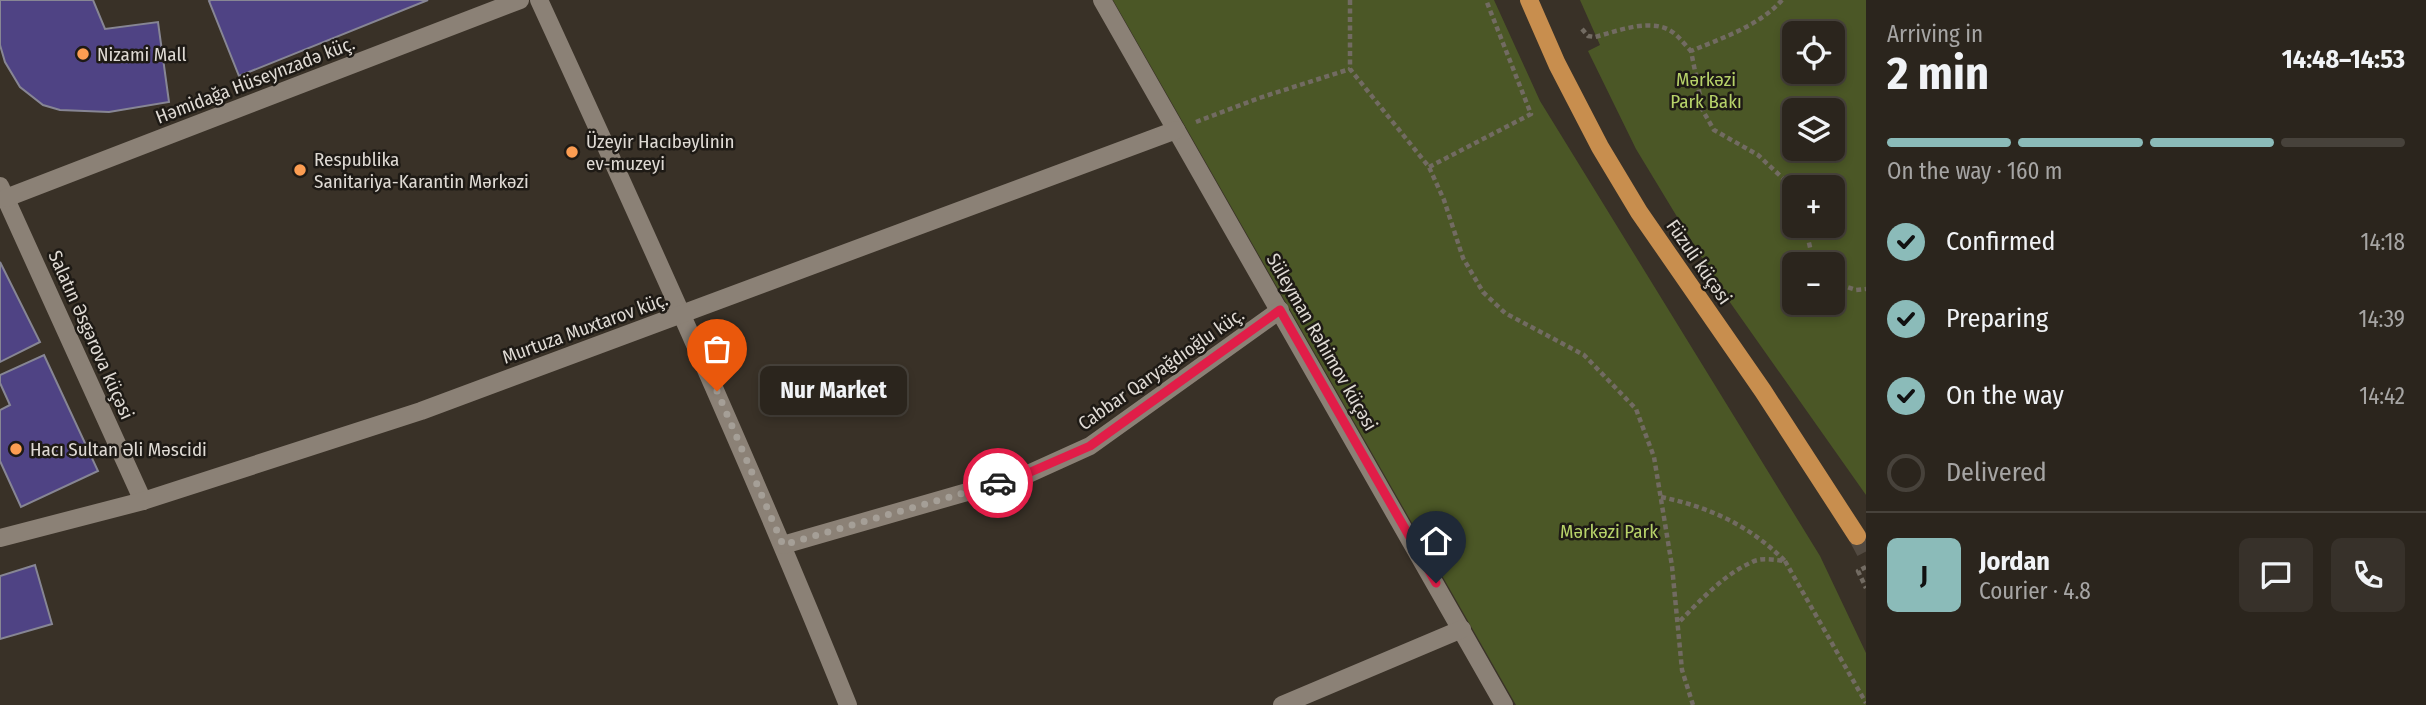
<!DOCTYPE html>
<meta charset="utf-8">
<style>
:root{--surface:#2b251d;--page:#37312a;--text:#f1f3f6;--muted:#a6a5a4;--line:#47423b;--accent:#8bbbb9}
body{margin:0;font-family:"Fira Sans Condensed",sans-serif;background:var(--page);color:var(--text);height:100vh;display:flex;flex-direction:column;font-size:26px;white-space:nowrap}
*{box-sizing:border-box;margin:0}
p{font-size:23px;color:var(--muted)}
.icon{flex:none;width:38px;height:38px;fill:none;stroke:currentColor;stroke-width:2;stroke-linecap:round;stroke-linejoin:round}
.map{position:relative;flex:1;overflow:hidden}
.panel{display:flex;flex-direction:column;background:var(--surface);width:560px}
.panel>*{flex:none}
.tools{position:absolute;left:1782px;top:21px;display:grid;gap:14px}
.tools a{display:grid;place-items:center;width:63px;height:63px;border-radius:10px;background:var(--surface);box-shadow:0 4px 10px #0003,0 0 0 2px var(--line);font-size:35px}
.pin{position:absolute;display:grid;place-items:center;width:60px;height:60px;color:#fff;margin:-72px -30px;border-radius:50% 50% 50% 0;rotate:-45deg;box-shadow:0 0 7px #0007}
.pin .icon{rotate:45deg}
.courier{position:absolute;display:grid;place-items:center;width:70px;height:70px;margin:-35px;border:5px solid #e11d48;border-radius:50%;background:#fff;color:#222;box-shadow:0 2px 9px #0007}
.bubble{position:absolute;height:49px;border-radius:10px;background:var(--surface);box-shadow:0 4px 10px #0003,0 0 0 2px var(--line);font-size:23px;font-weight:700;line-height:49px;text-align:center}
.summary em{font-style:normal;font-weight:700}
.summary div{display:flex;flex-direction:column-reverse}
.summary{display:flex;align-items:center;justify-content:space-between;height:119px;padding:0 21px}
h1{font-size:46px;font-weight:700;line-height:52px}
.bar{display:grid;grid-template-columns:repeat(4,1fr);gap:10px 7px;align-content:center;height:84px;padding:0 21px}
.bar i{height:9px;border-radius:5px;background:var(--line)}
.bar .on{background:var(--accent)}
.bar p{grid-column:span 4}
.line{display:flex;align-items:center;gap:18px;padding:0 21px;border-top:2px solid var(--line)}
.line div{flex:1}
.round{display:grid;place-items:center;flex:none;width:74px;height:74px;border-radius:10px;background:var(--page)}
ol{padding:0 21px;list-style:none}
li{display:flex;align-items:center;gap:21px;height:77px}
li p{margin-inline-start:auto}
li .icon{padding:7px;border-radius:50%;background:var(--accent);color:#111;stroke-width:4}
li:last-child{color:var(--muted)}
li i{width:38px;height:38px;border:4px solid var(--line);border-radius:50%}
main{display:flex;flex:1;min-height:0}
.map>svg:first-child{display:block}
.green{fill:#4b5726;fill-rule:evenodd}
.building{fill:#4f4384;stroke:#878694;stroke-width:2}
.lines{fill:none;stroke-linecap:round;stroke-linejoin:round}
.primary-tunnel{stroke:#524a41;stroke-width:18;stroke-dasharray:18 9;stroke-linecap:butt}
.path{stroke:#726b62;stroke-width:4.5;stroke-dasharray:5 3.5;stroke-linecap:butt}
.street{stroke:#8b8176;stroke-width:18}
.primary{stroke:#c88e4e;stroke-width:18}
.done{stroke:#a59f97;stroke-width:7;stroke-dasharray:0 12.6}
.route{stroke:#e11d48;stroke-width:9}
.poi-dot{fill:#fc9d52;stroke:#1e1a15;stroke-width:2.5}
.labels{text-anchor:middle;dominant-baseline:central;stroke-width:5;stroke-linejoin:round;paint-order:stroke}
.poi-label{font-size:19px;fill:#dfdad4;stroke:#1e1a15;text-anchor:start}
.park-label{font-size:19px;fill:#b7d269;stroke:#1e1a15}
.street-label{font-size:19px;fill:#dfdad4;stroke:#1e1a15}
</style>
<main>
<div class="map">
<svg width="1866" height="705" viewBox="0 0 1866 705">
<rect width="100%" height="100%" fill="#393127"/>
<g class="green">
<path d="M1113,0H1494L1540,101L1820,556L1866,653V705H1516Z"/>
<path d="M1580,0H1866V495L1722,291L1636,149L1588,51L1600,45ZM1794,33H1832V72H1794ZM1794,110H1832V149H1794ZM1794,187H1832V226H1794ZM1794,264H1832V303H1794Z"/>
</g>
<g class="building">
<path d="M0,0H93L105,29L158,22L169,102L109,112L60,110L43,105L20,87L5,62L0,45Z"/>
<path d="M211,0H428L239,76L209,1Z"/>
<path d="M0,262L40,342L0,362Z"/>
<path d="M44,355L98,471L21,507L0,461V410L10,405L0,383V375Z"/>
<path d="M35,565L52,624L0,639V576Z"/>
</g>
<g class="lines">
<path class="primary-tunnel" d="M1857,536L1866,553"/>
<g class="path">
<path d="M1350,0V69L1429,167L1444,200L1463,258L1483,292L1505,313L1584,355L1636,409L1654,457L1672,566L1682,670L1693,705"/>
<path d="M1782,0C1759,26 1722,38 1691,51L1703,111L1714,130L1758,155L1790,185L1794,194"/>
<path d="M1582,29L1588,36L1595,37C1618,31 1654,16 1675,34C1681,39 1686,46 1691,51"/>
<path d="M1196,122L1259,98L1350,69"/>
<path d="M1429,167L1531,114L1486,0"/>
<path d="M1805,226L1814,264"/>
<path d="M1832,282L1856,290L1866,289"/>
<path d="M1661,497C1710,507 1750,526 1785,561C1774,560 1762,557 1752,562C1723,575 1700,601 1678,623"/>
<path d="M1785,561L1866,703"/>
<path d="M1866,567L1858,571L1866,588"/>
</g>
<g class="street">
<path d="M539,0C646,233 752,467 848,705"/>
<path d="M1102,0L1504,705"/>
<path d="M0,186L143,501"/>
<path d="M6,198L520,0"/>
<path d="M0,538L143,501L421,411L1176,130"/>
<path d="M783,545L1026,475L1090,446L1280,310"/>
<path d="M1282,705L1462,629"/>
</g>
<path class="primary" d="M1529,0L1557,64L1600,147L1639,212L1763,391L1857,536"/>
</g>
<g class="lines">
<path class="done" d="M717,391L783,545L998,483"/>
<path class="route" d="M998,483L1026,474L1090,446L1280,310L1436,583"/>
</g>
<g class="poi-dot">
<circle cx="83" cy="54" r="7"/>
<circle cx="572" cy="152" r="7"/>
<circle cx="300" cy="170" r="7"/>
<circle cx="16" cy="449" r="7"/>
</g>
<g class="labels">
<g class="poi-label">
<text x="97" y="54">Nizami Mall</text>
<text x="586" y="141">Üzeyir Hacıbəylinin<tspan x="586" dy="22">ev-muzeyi</tspan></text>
<text x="314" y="159">Respublika<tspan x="314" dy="22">Sanitariya-Karantin Mərkəzi</tspan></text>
<text x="30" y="449">Hacı Sultan Əli Məscidi</text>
</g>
<g class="park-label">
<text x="1706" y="79">Mərkəzi<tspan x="1706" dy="22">Park Bakı</tspan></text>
<text x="1609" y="531">Mərkəzi Park</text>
</g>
<g class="street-label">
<text transform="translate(255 80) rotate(-21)">Həmidağa Hüseynzadə küç.</text>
<text transform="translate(1699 262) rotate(55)">Füzuli küçəsi</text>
<text transform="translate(585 328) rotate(-20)">Murtuza Muxtarov küç.</text>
<text transform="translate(91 335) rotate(66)">Salatın Əsgərova küçəsi</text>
<text transform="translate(1322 342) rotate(60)">Süleyman Rəhimov küçəsi</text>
<text transform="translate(1161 369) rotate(-35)">Cabbar Qaryağdıoğlu küç.</text>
</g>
</g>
</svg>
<div class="tools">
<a><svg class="icon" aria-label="locate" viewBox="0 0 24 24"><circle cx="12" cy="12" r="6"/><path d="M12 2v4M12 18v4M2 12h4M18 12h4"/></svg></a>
<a><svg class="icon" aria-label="layers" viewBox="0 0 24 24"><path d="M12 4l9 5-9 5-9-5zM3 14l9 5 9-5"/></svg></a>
<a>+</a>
<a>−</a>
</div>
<div class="pin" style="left:717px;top:391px;background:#ea580c"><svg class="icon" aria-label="bag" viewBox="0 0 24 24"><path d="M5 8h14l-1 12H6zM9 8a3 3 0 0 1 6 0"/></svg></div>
<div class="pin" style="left:1436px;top:583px;background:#1f2937"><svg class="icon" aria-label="home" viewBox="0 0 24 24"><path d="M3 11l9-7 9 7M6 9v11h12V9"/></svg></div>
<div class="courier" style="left:998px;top:483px"><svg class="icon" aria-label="car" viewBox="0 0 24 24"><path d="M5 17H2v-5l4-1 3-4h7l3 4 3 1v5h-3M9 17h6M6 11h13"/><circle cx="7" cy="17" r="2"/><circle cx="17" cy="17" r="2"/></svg></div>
<div class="bubble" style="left:760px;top:366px;width:147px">Nur Market</div>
</div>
<section class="panel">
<div class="summary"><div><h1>2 min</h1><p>Arriving in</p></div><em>14:48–14:53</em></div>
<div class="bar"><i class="on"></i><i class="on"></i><i class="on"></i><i></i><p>On the way · 160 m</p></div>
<ol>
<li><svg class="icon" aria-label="check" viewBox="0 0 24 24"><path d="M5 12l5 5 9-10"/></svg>Confirmed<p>14:18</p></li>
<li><svg class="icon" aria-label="check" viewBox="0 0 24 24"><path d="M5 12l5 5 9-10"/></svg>Preparing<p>14:39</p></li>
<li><svg class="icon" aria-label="check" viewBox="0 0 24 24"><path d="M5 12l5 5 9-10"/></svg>On the way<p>14:42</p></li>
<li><i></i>Delivered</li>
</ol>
<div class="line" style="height:126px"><b class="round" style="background:var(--accent);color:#111">J</b><div><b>Jordan</b><p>Courier · 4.8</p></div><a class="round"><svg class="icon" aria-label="chat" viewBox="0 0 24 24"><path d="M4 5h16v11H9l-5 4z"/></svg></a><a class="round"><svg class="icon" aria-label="phone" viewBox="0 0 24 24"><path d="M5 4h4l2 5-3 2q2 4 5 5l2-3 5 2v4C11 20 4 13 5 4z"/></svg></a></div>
</section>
</main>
